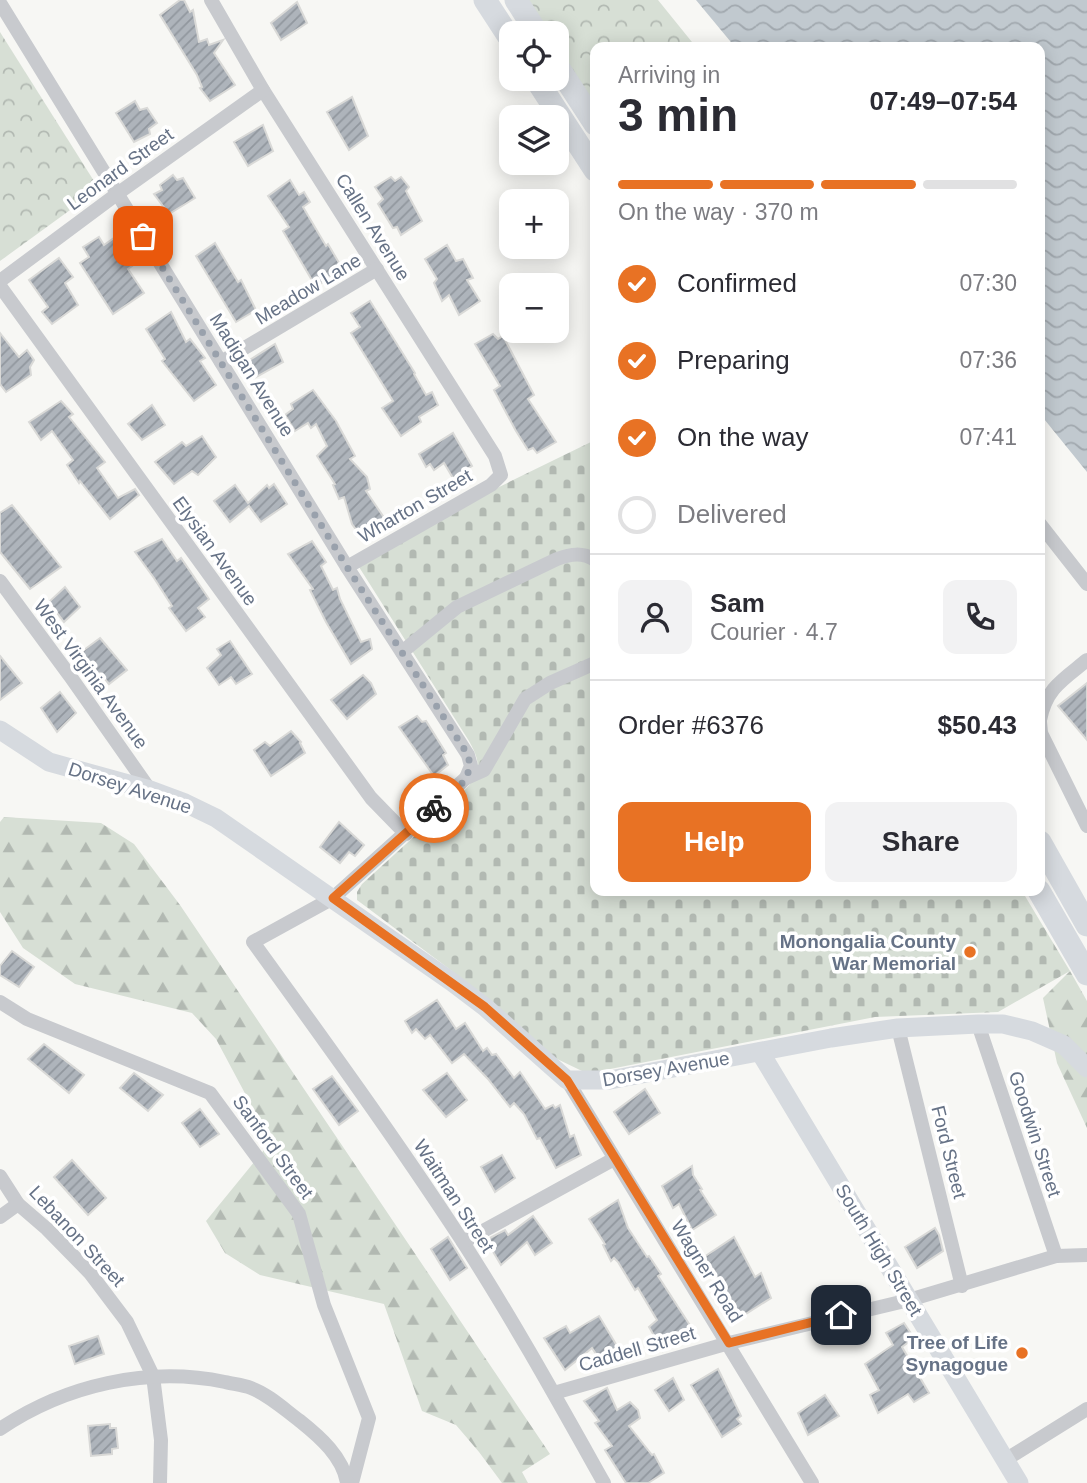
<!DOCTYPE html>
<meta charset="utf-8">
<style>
:root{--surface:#fff;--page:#f2f2f3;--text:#2b2b33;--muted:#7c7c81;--line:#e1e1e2;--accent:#e87224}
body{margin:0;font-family:Helvetica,sans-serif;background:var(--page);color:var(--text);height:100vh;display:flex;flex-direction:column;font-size:26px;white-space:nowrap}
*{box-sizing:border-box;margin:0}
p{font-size:23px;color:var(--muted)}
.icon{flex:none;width:38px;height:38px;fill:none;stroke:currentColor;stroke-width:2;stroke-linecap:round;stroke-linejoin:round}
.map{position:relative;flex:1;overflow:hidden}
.sheet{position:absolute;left:590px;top:42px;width:455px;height:854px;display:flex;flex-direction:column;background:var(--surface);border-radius:14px;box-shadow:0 4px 18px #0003}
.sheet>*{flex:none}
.tools{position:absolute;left:499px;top:21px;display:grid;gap:14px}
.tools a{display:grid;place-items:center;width:70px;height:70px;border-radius:14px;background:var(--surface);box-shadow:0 4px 18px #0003;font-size:35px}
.pin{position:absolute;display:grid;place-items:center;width:60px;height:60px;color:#fff;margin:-30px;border-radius:14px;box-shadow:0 4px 10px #0006}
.courier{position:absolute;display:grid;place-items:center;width:70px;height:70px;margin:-35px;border:5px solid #e87224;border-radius:50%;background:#fff;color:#222;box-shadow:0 2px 9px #0007}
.summary em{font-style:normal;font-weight:700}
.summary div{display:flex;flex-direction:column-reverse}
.summary{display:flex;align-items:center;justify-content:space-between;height:119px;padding:0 28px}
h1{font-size:46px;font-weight:700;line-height:52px}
.bar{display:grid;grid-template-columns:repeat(4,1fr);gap:10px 7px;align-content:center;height:84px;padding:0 28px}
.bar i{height:9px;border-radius:5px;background:var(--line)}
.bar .selected{background:var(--accent)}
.bar p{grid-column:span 4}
.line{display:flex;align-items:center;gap:18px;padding:0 28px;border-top:2px solid var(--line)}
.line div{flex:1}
.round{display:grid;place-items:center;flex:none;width:74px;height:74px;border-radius:14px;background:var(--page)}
ol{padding:0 28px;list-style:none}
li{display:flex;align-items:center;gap:21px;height:77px}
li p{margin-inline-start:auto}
li .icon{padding:7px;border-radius:50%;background:var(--accent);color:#fff;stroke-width:4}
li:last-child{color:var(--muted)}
li i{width:38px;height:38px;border:4px solid var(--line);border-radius:50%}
.cta{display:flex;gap:14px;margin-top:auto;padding:14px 28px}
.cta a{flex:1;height:80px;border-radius:14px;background:var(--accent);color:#fff;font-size:28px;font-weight:700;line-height:80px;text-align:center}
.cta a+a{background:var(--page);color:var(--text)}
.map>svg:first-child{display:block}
.forest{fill:url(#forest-firs)}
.cemetery{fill:url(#cemetery-stones)}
.park{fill:url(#park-crowns)}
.water{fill:url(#water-waves)}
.building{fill:url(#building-hatch);stroke:#d9d9d7;stroke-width:2}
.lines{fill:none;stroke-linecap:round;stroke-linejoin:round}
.street{stroke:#c8cace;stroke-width:14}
.secondary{stroke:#d6dadf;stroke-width:19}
.primary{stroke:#d6dadf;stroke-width:23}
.done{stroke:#99a1ac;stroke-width:7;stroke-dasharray:0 12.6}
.route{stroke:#e87224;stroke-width:9}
.poi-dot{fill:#e87224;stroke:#fff;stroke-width:2.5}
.labels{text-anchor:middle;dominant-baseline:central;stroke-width:7;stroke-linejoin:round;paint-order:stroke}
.street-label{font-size:19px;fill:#667286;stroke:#fff}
.poi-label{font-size:19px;font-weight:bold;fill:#667286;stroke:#fff;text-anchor:end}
</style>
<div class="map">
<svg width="1087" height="1483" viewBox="0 0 1087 1483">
<defs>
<pattern id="forest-firs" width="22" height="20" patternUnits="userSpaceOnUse" patternTransform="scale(1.75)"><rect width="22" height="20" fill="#d7dfd5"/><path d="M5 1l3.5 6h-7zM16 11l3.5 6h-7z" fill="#b2b9b2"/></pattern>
<pattern id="cemetery-stones" width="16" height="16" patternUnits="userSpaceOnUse" patternTransform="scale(1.75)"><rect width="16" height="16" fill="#d7dfd5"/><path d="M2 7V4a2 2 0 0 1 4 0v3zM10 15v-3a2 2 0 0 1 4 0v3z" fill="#b2b9b2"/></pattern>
<pattern id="park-crowns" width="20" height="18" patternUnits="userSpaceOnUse" patternTransform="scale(1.75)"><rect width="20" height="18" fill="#d7dfd5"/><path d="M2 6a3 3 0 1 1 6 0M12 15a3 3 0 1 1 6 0" fill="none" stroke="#b2b9b2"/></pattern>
<pattern id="water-waves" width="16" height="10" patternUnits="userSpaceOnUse" patternTransform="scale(1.75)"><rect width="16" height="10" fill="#c1c9cf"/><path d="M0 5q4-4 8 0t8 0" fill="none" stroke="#a1a8ae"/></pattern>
<pattern id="building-hatch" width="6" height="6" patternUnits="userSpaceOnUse" patternTransform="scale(1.75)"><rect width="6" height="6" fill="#aeb4bb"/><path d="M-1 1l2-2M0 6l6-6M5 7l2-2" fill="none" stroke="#91979e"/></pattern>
</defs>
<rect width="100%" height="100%" fill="#f7f7f4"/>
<g class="forest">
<path d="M4,817L101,823L134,844L180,905L550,1454L522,1472L528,1483H502L479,1452L456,1425L422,1411L384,1304L260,1275L225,1253L206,1221L264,1150L256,1114L216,1039L192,1013L75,984L23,948L0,912V822Z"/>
<path d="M1070,971L1087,1001V1128L1057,1063L1043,998Z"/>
</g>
<path class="cemetery" d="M595,440V891H1022L1070,971L998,1012L875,1017L600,1071H582L555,1058L452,971L357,900V892L362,884L462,793C481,774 482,764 469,741L359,567L497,488Z"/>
<g class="park">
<path d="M515,0H658L696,47H595V124L557,65L556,33H536Z"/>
<path d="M0,32L99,189L0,261Z"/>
</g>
<path class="water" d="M696,0H1087V472L1040,414V47H735Z"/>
<g class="building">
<path d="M180,0H184L190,12L193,10L199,42L207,39L209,45L223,40L214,53L235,85L210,101L200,88L202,87L197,75L160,15Z"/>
<path d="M297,2L307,23L281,40L271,23Z"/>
<path d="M352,97L368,136L349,150L327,112Z"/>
<path d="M135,101L140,110L147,108L157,123L149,129L150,134L134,142L116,113Z"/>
<path d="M263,125L273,151L248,166L234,142Z"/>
<path d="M173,175L177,180L183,178L195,198L169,214L154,194L162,190L160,185Z"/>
<path d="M391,177L395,181L401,177L409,187L406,191L422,221L401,235L397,227L393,228L378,204L383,199L375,187Z"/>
<path d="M290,180L299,195L304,192L310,202L303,207L326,246L328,244L342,268L316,287L283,231L289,227L268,196Z"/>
<path d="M99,237L104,245L114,238L132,266L128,269L144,293L113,314L80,263L89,257L83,247Z"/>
<path d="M215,243L238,282L241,280L256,310L236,322L196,256Z"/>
<path d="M447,245L456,261L463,259L473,278L467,280L480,301L459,315L449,295L442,301L434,283L437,279L425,259Z"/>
<path d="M59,258L73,277L65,283L78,305L52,324L42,312L48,307L29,280Z"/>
<path d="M370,301L415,373L414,374L426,395L432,392L438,405L419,417L421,422L401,436L382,408L393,401L351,333L360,327L351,313Z"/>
<path d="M171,312L186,342L190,339L205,358L200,361L216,385L194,401L162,361L165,359L146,329Z"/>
<path d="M0,333L19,357L27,350L34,360L30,367L31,375L6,392L0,384Z"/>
<path d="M493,334L498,339L503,336L534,395L528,399L556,442L537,453L533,448L528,450L516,431L494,390L500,386L475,344Z"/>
<path d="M275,344L283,362L256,377L248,361Z"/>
<path d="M313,390L336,421L355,456L350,459L367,477L370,489L366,491L389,525L366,543L352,524L344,497L339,499L333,485L335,484L317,456L327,446L316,424L311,428L308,423L295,431L285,415L293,409L291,404Z"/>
<path d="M61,401L73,414L69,417L105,462L97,468L118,498L135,489L139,495L110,519L80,481L79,483L67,465L73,460L52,431L41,440L29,422Z"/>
<path d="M152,405L165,425L142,440L128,424Z"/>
<path d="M453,433L472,466L453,478L444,463L434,470L430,464L426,467L419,454Z"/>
<path d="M202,436L216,457L198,475L192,471L174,484L155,462L182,442L186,446Z"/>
<path d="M274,484L287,504L261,522L249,506L230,522L214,501L235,485L248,503L267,485L269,488Z"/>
<path d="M12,505L61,567L30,589L0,552V513Z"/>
<path d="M162,539L177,561L181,558L209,599L198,608L205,617L186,631L169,608L172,606L154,578L135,552Z"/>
<path d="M312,541L326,562L321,566L333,590L337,588L340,599L361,642L370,639L372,649L351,664L326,622L310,590L313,589L288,554Z"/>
<path d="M65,587L80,607L64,622L49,602Z"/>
<path d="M100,638L127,670L109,684L100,673L96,675L80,653Z"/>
<path d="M230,641L252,674L236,684L231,677L219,685L207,668L221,655L217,649Z"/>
<path d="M0,656L22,683L0,700Z"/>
<path d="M363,675L371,683L376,694L347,719L331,700Z"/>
<path d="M1087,683V740L1058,706Z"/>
<path d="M60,692L76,713L57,732L41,708Z"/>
<path d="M417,716L422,722L426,721L446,753L443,755L448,765L434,776L399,727Z"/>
<path d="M291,731L301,742L300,743L305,753L271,776L254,750L265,742L270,746Z"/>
<path d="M339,822L364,845L355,856L349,852L340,863L320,847Z"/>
<path d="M12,951L34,967L19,987L0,975V966Z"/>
<path d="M437,1000L456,1029L465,1023L483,1051L487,1048L492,1055L496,1054L514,1078L520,1072L545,1109L553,1105L555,1108L560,1105L570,1137L574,1135L581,1155L556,1168L540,1138L537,1139L524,1114L514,1103L510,1107L488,1079L464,1054L452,1063L430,1035L425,1039L416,1029L412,1033L405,1021Z"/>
<path d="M44,1044L84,1075L69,1093L28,1059Z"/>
<path d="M134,1073L163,1095L148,1111L120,1088Z"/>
<path d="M447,1073L467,1100L446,1117L423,1090Z"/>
<path d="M332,1076L358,1111L339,1125L313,1089Z"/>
<path d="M645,1089L660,1113L629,1134L614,1112Z"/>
<path d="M200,1109L219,1134L200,1147L182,1123Z"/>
<path d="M502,1155L515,1178L495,1192L481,1167Z"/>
<path d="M72,1160L106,1198L88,1215L54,1177Z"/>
<path d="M692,1166L693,1175L702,1189L700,1190L716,1215L692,1230L679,1204L673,1208L662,1186Z"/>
<path d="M618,1200L628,1228L647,1257L649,1256L661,1274L658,1276L693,1330L663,1351L649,1327L657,1320L638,1288L635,1290L618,1262L614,1258L611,1261L603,1245L605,1244L589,1219Z"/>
<path d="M533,1216L552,1243L535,1255L527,1242L501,1265L486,1240L505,1230L508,1235Z"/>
<path d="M935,1228L939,1235L943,1251L917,1268L905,1247Z"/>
<path d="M448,1237L467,1268L450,1280L431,1249Z"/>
<path d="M734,1237L755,1277L761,1273L771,1298L741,1317L704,1257Z"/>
<path d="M599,1316L620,1351L602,1363L592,1348L565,1370L544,1338L566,1326L570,1333Z"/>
<path d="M904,1323L914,1338L902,1347L929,1393L914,1402L908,1394L878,1413L870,1395L879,1390L865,1364L893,1345L886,1333Z"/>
<path d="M98,1336L104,1354L75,1364L69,1346Z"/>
<path d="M718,1369L741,1416L737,1419L741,1424L722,1437L691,1385Z"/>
<path d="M673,1378L684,1400L669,1411L655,1390Z"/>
<path d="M607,1388L617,1410L630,1402L638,1410L640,1418L629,1426L652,1455L654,1454L664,1473L648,1483H626L605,1450L612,1446L595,1423L599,1421L584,1401Z"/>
<path d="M825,1395L839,1416L808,1435L798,1413Z"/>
<path d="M110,1424V1428H116L118,1448L112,1449V1454L91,1456L88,1426Z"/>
</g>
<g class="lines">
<g class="street">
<path d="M211,0L263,90L495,456L501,475L491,485L347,567"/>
<path d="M0,3L347,567L468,755L471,766L466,778L333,898L253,942C324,1040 395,1138 461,1239C512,1318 558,1401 604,1483"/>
<path d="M0,281L117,194L263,90"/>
<path d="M0,286L371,798L406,834"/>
<path d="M221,362L377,269"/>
<path d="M1040,524L1087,584"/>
<path d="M0,581L70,676L150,790"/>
<path d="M402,652L457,607L557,559C571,554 582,552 595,560"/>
<path d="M1040,720C1046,688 1064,679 1087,660"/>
<path d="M1040,722L1041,733L1087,826"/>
<path d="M466,778L484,770L525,699L550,683L595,663"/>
<path d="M0,1002L27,1019L210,1093L299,1214L324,1305L369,1418L352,1483"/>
<path d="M978,1024L1056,1256"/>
<path d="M898,1028L962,1286"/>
<path d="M567,1080L812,1483"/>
<path d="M0,1176L18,1204L47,1229L90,1273L127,1322L153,1376L161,1440L160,1483"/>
<path d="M0,1217L18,1204"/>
<path d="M463,1242L614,1159"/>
<path d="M554,1393L729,1343L909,1300L1056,1256L1087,1255"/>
<path d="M0,1429C65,1385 148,1366 225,1382C233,1384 243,1385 251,1388C268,1394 285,1410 300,1421C320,1437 343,1457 347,1483"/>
<path d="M1005,1460L1087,1409"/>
</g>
<g class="secondary">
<path d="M0,730L49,762L150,790L185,803L216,818L452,982L485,1007L567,1080H610L831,1038L898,1028L978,1024H1003L1032,1031L1064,1045L1087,1068"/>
<path d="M760,1052L1019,1483"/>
</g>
<g class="primary">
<path d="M485,0L511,40"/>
<path d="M516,0L537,33"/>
<path d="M556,64L595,124"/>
<path d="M536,79L595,170"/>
<path d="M1040,842L1087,925"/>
<path d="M1039,891L1087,974"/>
</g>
</g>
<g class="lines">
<path class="done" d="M143,236L347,567L468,755C475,781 452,792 434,808"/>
<path class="route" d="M434,808L333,898L485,1007L567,1080L729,1343L841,1315"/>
</g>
<g class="poi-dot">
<circle cx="970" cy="952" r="7"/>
<circle cx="1022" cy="1353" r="7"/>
</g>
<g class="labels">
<g class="street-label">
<text transform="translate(120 169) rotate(-36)">Leonard Street</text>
<text transform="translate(373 227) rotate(58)">Callen Avenue</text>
<text transform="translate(308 289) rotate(-31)">Meadow Lane</text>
<text transform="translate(252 375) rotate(58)">Madigan Avenue</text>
<text transform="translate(415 506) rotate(-30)">Wharton Street</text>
<text transform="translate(215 551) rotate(54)">Elysian Avenue</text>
<text transform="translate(91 674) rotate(54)">West Virginia Avenue</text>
<text transform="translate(130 788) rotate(18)">Dorsey Avenue</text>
<text transform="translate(666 1069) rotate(-10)">Dorsey Avenue</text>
<text transform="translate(1035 1134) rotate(72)">Goodwin Street</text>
<text transform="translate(273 1147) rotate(54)">Sanford Street</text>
<text transform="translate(949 1152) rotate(76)">Ford Street</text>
<text transform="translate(454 1196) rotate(57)">Waitman Street</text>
<text transform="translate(77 1236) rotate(47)">Lebanon Street</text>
<text transform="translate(879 1250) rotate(59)">South High Street</text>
<text transform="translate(707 1271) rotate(58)">Wagner Road</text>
<text transform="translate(637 1349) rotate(-16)">Caddell Street</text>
</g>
<g class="poi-label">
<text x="956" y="941">Monongalia County<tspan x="956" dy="22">War Memorial</tspan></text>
<text x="1008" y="1342">Tree of Life<tspan x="1008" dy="22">Synagogue</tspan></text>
</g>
</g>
</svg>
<div class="tools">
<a><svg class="icon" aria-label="locate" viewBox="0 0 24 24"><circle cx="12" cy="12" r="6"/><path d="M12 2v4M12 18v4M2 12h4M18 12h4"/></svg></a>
<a><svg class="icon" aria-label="layers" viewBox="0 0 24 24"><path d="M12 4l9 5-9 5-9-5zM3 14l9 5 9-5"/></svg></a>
<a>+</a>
<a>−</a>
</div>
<div class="pin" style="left:143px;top:236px;background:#ea580c"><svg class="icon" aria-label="bag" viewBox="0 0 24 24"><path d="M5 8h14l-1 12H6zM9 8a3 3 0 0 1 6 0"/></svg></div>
<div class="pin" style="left:841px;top:1315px;background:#1f2937"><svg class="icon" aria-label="home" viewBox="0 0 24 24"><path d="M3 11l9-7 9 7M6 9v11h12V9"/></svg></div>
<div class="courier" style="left:434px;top:808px"><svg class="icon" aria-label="bike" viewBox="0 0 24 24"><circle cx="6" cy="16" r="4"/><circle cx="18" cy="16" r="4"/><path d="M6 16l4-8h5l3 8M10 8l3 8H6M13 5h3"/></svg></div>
<section class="sheet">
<div class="summary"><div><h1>3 min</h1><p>Arriving in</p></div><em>07:49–07:54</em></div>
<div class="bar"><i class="selected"></i><i class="selected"></i><i class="selected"></i><i></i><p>On the way · 370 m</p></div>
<ol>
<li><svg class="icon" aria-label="check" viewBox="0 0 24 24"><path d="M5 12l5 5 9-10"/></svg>Confirmed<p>07:30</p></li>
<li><svg class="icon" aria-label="check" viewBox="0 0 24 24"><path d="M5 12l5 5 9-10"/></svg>Preparing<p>07:36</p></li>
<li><svg class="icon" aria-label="check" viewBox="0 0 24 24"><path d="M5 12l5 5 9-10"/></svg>On the way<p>07:41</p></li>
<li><i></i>Delivered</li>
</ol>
<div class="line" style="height:126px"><a class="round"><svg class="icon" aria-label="person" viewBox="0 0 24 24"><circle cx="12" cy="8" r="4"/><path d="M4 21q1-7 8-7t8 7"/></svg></a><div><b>Sam</b><p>Courier · 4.7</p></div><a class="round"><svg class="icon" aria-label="phone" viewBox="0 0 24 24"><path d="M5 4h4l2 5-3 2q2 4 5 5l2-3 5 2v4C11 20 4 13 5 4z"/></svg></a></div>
<div class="line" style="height:91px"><div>Order #6376</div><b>$50.43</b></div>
<div class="cta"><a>Help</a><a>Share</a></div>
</section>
</div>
